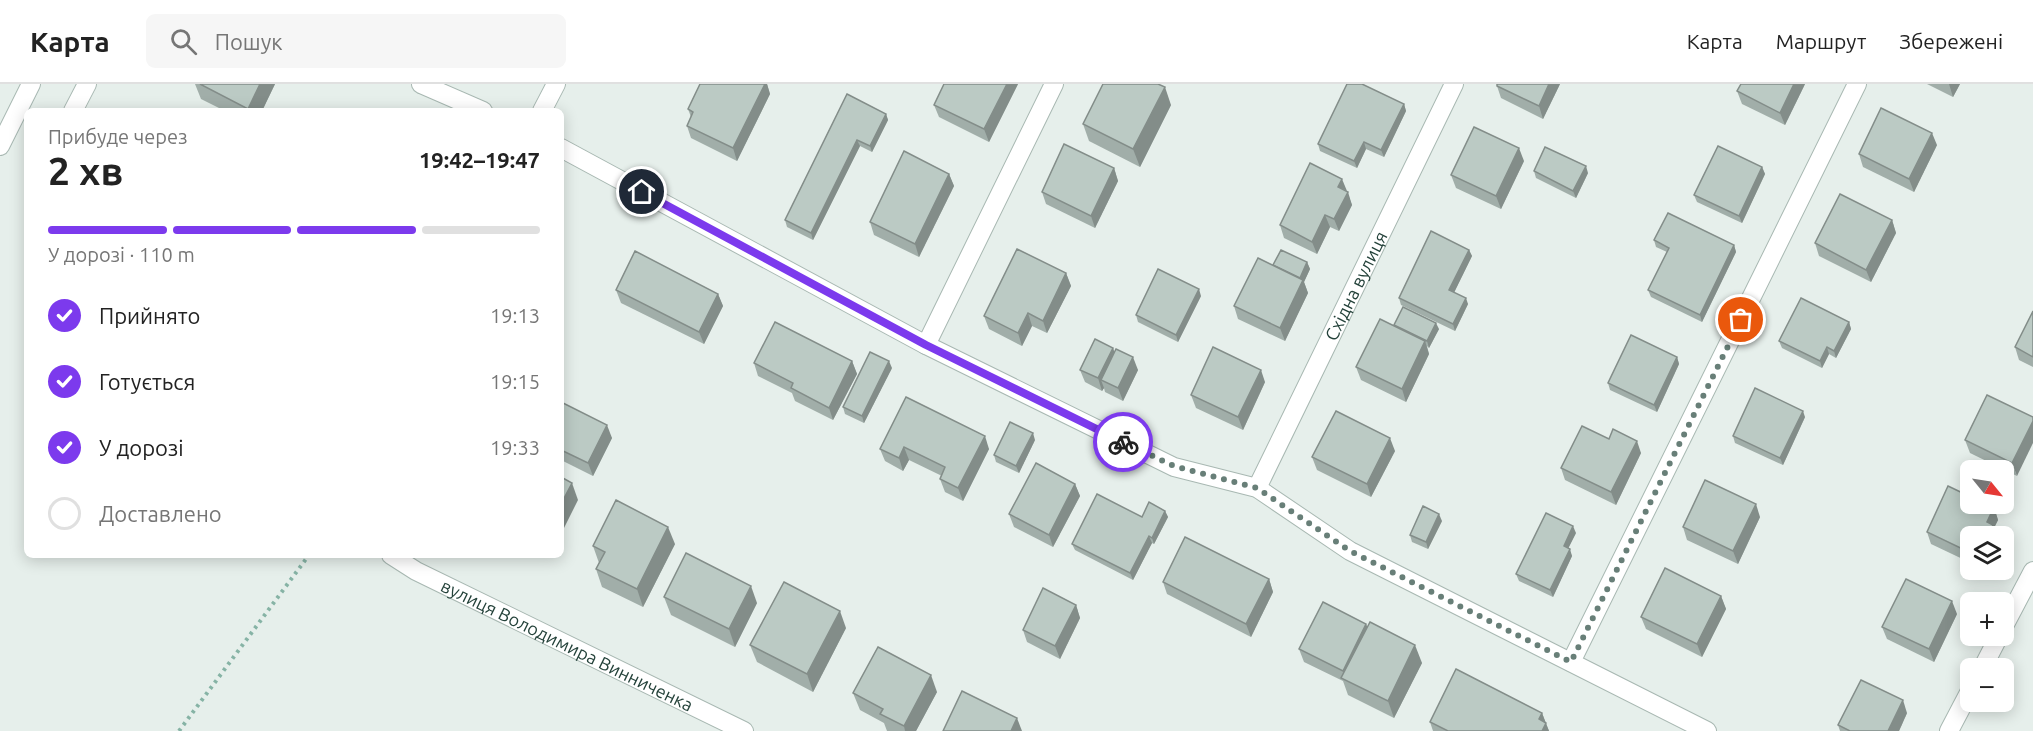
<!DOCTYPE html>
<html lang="uk">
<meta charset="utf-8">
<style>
:root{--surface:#fff;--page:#f6f6f6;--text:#222;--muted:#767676;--line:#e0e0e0;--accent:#7c3aed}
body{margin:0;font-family:Ubuntu,sans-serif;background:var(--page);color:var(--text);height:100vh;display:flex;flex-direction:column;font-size:22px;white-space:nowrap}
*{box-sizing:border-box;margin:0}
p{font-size:20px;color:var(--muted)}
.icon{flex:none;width:33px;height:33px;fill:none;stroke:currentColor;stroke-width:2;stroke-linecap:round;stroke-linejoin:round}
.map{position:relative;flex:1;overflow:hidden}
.panel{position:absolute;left:24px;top:24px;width:540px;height:450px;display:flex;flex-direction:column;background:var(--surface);border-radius:9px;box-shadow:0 3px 15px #0003}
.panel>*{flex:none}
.needle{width:39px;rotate:120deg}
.tools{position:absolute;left:1960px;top:376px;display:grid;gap:12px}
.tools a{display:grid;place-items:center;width:54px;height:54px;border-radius:9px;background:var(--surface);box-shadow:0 3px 15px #0003;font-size:30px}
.pin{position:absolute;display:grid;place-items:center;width:51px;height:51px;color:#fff;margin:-26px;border:3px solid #fff;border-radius:50%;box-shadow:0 2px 6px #0007}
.courier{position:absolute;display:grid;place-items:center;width:60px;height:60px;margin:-30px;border:4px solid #7c3aed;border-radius:50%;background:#fff;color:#222;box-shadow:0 2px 8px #0007}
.head em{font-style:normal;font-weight:600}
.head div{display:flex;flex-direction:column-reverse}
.head{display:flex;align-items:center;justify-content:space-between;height:102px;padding:0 24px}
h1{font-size:39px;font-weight:600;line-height:45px}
.bar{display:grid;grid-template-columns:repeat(4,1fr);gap:9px 6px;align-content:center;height:72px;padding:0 24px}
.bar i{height:8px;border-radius:4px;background:var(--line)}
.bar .selected{background:var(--accent)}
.bar p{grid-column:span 4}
ol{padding:0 24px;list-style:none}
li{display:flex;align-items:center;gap:18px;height:66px}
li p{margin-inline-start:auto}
li .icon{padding:6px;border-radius:50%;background:var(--accent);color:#fff;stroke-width:4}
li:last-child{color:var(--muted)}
li i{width:33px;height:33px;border:3px solid var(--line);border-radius:50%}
header{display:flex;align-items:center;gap:36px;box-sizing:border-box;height:84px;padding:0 30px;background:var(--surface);border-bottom:2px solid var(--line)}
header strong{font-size:28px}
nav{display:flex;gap:33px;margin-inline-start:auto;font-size:21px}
.search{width:420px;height:54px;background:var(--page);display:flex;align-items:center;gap:15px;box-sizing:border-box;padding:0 21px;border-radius:9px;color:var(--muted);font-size:22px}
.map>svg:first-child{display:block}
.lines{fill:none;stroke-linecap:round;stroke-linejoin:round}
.minor-casing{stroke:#a8b8b2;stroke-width:20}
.path{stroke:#86b3a5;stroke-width:4;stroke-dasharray:3 4.5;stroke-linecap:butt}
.minor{stroke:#fff;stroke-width:18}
.wall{fill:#a1aea9}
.shaded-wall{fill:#838d89}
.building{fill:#bbcac4;stroke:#838d89;stroke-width:1.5}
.done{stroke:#687f78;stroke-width:6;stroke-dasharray:0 10.8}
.route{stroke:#7c3aed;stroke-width:8}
.labels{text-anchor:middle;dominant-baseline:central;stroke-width:4.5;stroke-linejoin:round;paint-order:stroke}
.street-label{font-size:18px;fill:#24423a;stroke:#f7fbf9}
</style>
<header>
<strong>Карта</strong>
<div class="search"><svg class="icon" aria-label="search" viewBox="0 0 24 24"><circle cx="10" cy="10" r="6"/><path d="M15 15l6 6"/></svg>Пошук</div>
<nav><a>Карта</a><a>Маршрут</a><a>Збережені</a></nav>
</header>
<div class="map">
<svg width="2033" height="647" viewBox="0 0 2033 647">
<rect width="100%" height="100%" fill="#e6efeb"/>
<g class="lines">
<g class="minor-casing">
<g id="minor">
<path d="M421,0L483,27"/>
<path d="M73,27L87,0"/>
<path d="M542,27L556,0"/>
<path d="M0,62L31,0"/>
<path d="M561,64L926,261L1174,383L1257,404L1350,467L1707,647"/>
<path d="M926,261L1054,0"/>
<path id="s1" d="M1257,404L1454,0"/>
<path id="s2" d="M391,471L416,487L744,647"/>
<path d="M2004,542L2033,487"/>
<path d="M1571,578L1857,0"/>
<path d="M1982,585L1999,552"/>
<path d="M1949,647L1971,605"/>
</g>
</g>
<path class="path" d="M179,647L309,471"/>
<use href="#minor" class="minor"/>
</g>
<g class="wall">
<path d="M195,0H275L262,27H225L201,15Z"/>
<path d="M700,0H767L770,10L737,77L691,54L687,42L691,33L688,25Z"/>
<path d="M1018,0L989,58L939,33L934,21Z"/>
<path d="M1497,0H1560L1543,35L1501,14L1497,2Z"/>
<path d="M1805,0L1785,41L1742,20L1737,7Z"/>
<path d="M1927,0H1960L1953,13Z"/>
<path d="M847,10L886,30L888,36L872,68L860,62L813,156L787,143L785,136Z"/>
<path d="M1404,20L1406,27L1384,73L1366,65L1357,84L1320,67L1318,60Z"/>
<path d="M1171,21L1140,83L1089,57L1083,40Z"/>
<path d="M1937,61L1914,108L1863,83L1859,70Z"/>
<path d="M1524,77L1501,125L1456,104L1451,91Z"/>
<path d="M1762,83L1765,90L1742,139L1697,118L1694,111Z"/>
<path d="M1114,84L1118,97L1095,144L1046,120L1042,108Z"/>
<path d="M1534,87L1588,89L1576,114L1536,94Z"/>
<path d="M949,90L954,102L919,173L874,151L870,138Z"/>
<path d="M1347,108L1352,121L1339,147L1330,143L1317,170L1284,154L1280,141Z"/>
<path d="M1892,136L1896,149L1871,198L1819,172L1815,159Z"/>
<path d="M1654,156L1734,161L1736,168L1702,238L1651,213L1648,206L1667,168L1656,163Z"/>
<path d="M1469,166L1472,172L1454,208L1468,220L1455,247L1401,221L1399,214Z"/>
<path d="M1307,178L1310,185L1304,198L1308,209L1285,257L1238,235L1234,222L1273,181Z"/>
<path d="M1066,189L1071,202L1047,249L1032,242L1022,262L989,245L984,232Z"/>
<path d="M616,206L718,210L723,222L704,260L621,219Z"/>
<path d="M1201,212L1178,258L1138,238L1136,231Z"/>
<path d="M2033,227V283L2019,276L2015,263Z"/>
<path d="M1849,238L1851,245L1836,274L1829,270L1822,284L1782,264L1779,257Z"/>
<path d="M1395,242L1439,245L1429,264L1427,262L1429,270L1406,318L1361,296L1356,283Z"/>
<path d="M1113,264L1114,268L1138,286L1123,317L1105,308L1104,304L1102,307L1085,298L1080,286Z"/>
<path d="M1677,273L1679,280L1657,328L1610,306L1608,299Z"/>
<path d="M852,277L857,290L833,336L795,317L792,309L758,292L754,279Z"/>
<path d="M892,284L864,339L845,330L843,323Z"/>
<path d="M1265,298L1243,346L1196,324L1191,311Z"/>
<path d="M1987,311L2017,392L1970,369L1965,356Z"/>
<path d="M906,313L989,365L963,417L945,408L940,395L942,392L909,376L903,387L885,377L880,365Z"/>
<path d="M561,318L612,354L593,392L561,376Z"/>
<path d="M1805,333L1783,381L1735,359L1733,352Z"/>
<path d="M1609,355L1641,369L1616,421L1565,396L1561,384Z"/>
<path d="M1035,356L1019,389L996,378L994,371Z"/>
<path d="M1395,367L1371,413L1317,386L1312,373Z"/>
<path d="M1075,400L1080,412L1053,463L1014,443L1009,430Z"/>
<path d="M1994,423L1998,436L1994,444L1971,453V479L1931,460L1927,448Z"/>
<path d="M1165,427L1168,433L1154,460L1152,459L1133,496L1075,466L1072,460L1142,433Z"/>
<path d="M1760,433L1738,480L1687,456L1683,443Z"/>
<path d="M1442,437L1428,465L1412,458L1410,451Z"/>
<path d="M1576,449L1568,464L1572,472L1553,513L1519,497L1516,490Z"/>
<path d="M675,460L643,523L602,503L596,485L599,479L593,462Z"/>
<path d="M1269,495L1273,508L1251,553L1167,510L1163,498Z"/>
<path d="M1721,512L1726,525L1702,573L1646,545L1641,533Z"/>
<path d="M664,513L757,519L735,563L671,531Z"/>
<path d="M1076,521L1080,534L1060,575L1027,558L1023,546Z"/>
<path d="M1957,530L1934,578L1887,555L1882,543Z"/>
<path d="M1366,540L1367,543L1422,579L1394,634L1348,611L1343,597L1304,578L1299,565Z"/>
<path d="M846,544L813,608L757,578L750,561Z"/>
<path d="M937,608L916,647H887L884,639L860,626L853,609Z"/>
<path d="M1542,629L1549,647H1433L1430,638Z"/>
<path d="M1907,629L1899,647H1840L1838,641Z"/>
</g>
<g class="shaded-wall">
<path d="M260,0H275L262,27H249L248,25Z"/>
<path d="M765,0H767L770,10L737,77L733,64Z"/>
<path d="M1007,0H1018L989,58L984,45Z"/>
<path d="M1549,0H1560L1543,35L1539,22Z"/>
<path d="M1794,0H1805L1785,41L1780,29Z"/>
<path d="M1949,0H1960L1953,13Z"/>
<path d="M1165,3L1171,21L1140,83L1133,65Z"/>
<path d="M1404,20L1406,27L1384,73L1381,66Z"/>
<path d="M886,30L888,36L872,68L870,62Z"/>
<path d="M1932,49L1937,61L1914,108L1909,95Z"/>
<path d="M857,56L860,62L813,156L811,149Z"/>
<path d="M1364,58L1366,65L1357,84L1354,77Z"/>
<path d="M1519,64L1524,77L1501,125L1496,112Z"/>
<path d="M1586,82L1588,89L1576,114L1573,107Z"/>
<path d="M1762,83L1765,90L1742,139L1739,132Z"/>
<path d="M1114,84L1118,97L1095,144L1091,132Z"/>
<path d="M949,90L954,102L919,173L915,160Z"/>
<path d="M1342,95L1347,107L1338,103Z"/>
<path d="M1348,108L1352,121L1339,147L1334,135Z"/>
<path d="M1325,131L1330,143L1317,170L1312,158Z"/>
<path d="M1892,136L1896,149L1871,198L1866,186Z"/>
<path d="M1734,161L1736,168L1702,238L1700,231Z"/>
<path d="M1469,166L1472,172L1452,213L1449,206Z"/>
<path d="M1307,178L1310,185L1304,198L1308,209L1285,257L1280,244Z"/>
<path d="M1066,189L1071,202L1047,249L1043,237Z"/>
<path d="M1199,205L1201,212L1178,258L1176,251Z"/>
<path d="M718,210L723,222L704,260L699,248Z"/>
<path d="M1466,214L1468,220L1455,247L1453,240Z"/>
<path d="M1028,229L1032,242L1022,262L1018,249Z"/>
<path d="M1849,238L1851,245L1836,274L1834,267Z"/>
<path d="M1436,239L1439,245L1429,264L1427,257Z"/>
<path d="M1425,257L1429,270L1406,318L1402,305Z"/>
<path d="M1827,263L1829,270L1822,284L1820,277Z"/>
<path d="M1113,264L1117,276L1101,296L1104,304L1102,307L1098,294Z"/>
<path d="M1133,273L1138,286L1123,317L1118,304Z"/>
<path d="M1677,273L1679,280L1657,328L1654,321Z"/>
<path d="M852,277L857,290L833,336L829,324Z"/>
<path d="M889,277L892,284L864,339L862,332Z"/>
<path d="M1261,286L1265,298L1243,346L1238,333Z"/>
<path d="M1803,327L1805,333L1783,381L1780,374Z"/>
<path d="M2033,337V359L2017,392L2012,379Z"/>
<path d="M607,341L612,354L593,392L588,379Z"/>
<path d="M1033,349L1035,356L1019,389L1016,382Z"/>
<path d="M985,352L989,365L963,417L958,404Z"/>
<path d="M1390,354L1395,367L1371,413L1367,400Z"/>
<path d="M1637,357L1641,369L1616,421L1611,408Z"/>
<path d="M904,363L909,376L903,387L899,374Z"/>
<path d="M572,399L578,416L561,450V420Z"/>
<path d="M1075,400L1080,412L1053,463L1049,451Z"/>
<path d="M1756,420L1760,433L1738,480L1733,467Z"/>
<path d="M1994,423L1998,436L1994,444L1998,453H1988L1987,438Z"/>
<path d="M1165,427L1168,433L1154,460L1152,454Z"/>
<path d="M1439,430L1442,437L1428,465L1426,458Z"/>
<path d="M1573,442L1576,449L1566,469L1564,462Z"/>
<path d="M668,443L675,460L643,523L637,505Z"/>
<path d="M1149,452L1152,459L1133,496L1130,489Z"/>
<path d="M1570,465L1572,472L1553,513L1550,506Z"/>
<path d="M1269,495L1273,508L1251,553L1246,540Z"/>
<path d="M751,502L757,519L735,563L729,545Z"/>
<path d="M1721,512L1726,525L1702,573L1697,560Z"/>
<path d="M1952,517L1957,530L1934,578L1929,565Z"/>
<path d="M1076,521L1080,534L1060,575L1055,562Z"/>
<path d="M840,527L846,544L813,608L807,590Z"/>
<path d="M1366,540L1371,552L1346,596L1343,587Z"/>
<path d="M1415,561L1422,579L1394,634L1388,617Z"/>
<path d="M931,591L937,608L916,647H905L904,642Z"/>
<path d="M1903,616L1907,629L1899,647H1888Z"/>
<path d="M1542,629L1547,642L1549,647H1542L1539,635Z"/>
<path d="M1017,634L1022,647H1011Z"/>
</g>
<g class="building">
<path d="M200,0H260L248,25Z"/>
<path d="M700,0H765L733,64L687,42L693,28L688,25Z"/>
<path d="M944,0H1007L984,45L934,21Z"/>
<path d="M1103,0H1158L1165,3L1133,65L1083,40Z"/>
<path d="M1347,0H1362L1404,20L1381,66L1364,58L1354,77L1318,60Z"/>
<path d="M1497,0H1549L1539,22L1497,2Z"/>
<path d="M1741,0H1794L1780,29L1737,7Z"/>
<path d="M847,10L886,30L870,62L857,56L811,149L785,136Z"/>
<path d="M1881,24L1932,49L1909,95L1859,70Z"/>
<path d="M1474,43L1519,64L1496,112L1451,91Z"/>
<path d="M1064,60L1114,84L1091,132L1042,108Z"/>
<path d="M1718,62L1762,83L1739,132L1694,111Z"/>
<path d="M1545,63L1586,82L1573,107L1534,87Z"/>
<path d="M904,67L949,90L915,160L870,138Z"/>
<path d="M1310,79L1342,95L1338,103L1348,108L1334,135L1325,131L1312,158L1280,141Z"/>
<path d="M1840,110L1892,136L1866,186L1815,159Z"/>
<path d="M1668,129L1734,161L1700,231L1648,206L1669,164L1654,156Z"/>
<path d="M1431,147L1469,166L1449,206L1466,214L1453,240L1399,214Z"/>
<path d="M1017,165L1066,189L1043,237L1028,229L1018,249L984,232Z"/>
<path d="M1281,166L1307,178L1300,194L1273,181Z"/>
<path d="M635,167L718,210L699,248L616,206Z"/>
<path d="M1258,174L1303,196L1280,244L1234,222Z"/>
<path d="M1158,185L1199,205L1176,251L1136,231Z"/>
<path d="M1801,214L1849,238L1834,267L1827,263L1820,277L1779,257Z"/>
<path d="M1403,223L1436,239L1427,257L1394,241Z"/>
<path d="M2033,227V273L2015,263Z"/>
<path d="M1380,235L1425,257L1402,305L1356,283Z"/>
<path d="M775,238L852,277L829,324L791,304L793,299L754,279Z"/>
<path d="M1631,251L1677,273L1654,321L1608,299Z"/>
<path d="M1095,255L1113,264L1098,294L1080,286Z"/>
<path d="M1213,263L1261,286L1238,333L1191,311Z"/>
<path d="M1116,265L1133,273L1118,304L1101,296Z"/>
<path d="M870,268L889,277L862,332L843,323Z"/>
<path d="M1755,304L1803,327L1780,374L1733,352Z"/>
<path d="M1987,311L2033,333V337L2012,379L1965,356Z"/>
<path d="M906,313L985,352L958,404L940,395L945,383L904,363L899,374L880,365Z"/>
<path d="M561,318L607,341L588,379L561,366Z"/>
<path d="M1336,327L1390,354L1367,400L1312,373Z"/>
<path d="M1010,338L1033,349L1016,382L994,371Z"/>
<path d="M1582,342L1609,355L1613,345L1637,357L1611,408L1561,384Z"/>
<path d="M1036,379L1075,400L1049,451L1009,430Z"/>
<path d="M561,393L572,399L561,420Z"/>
<path d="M1705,396L1756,420L1733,467L1683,443Z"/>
<path d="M1948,402L1971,413V420H1987L1994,423L1987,438L1993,441L1988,453H1971V469L1927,448Z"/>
<path d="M1097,410L1142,433L1149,418L1165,427L1152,454L1149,452L1130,489L1072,460Z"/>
<path d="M616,416L668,443L637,505L596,485L605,468L593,462Z"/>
<path d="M1423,422L1439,430L1426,458L1410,451Z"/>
<path d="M1546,429L1573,442L1564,462L1570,465L1550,506L1516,490Z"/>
<path d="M1185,453L1269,495L1246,540L1163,498Z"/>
<path d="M686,469L751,502L729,545L664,513Z"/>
<path d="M1665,484L1721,512L1697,560L1641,533Z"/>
<path d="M1906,495L1952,517L1929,565L1882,543Z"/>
<path d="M784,498L840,527L807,590L750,561Z"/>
<path d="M1043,504L1076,521L1055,562L1023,546Z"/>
<path d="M1323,518L1366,540L1343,587L1299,565Z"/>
<path d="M1370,538L1415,561L1388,617L1341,594Z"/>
<path d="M878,563L931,591L904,642L880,630L883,625L853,609Z"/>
<path d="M1456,585L1542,629L1539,635L1546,639L1542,647H1448L1430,638Z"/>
<path d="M1861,596L1903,616L1888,647H1850L1838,641Z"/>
<path d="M962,607L1017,634L1011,647H943Z"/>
</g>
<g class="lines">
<path class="done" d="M1123,358L1174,382L1257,404L1350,467L1571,578L1741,236"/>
<path class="route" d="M642,108L926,261L1123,358"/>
</g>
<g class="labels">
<g class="street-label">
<text stroke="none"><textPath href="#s1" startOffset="225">Східна вулиця</textPath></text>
<text stroke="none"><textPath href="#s2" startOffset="198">вулиця Володимира Винниченка</textPath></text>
</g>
</g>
</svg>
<div class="tools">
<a><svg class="needle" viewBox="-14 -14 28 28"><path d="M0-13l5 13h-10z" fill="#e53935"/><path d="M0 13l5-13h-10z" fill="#767676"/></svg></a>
<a><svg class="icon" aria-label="layers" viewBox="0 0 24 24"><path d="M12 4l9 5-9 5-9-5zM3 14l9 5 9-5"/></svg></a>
<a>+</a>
<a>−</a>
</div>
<div class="pin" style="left:1741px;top:236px;background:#ea580c"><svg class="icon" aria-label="bag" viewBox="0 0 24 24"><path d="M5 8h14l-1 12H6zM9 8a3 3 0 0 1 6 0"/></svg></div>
<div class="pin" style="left:642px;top:108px;background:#1f2937"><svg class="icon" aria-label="home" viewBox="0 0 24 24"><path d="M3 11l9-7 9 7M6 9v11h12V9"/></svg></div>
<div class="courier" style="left:1123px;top:358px"><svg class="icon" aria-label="bike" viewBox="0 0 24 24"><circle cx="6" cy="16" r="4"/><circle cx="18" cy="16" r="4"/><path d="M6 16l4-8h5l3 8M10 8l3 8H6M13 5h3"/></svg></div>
<section class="panel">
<div class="head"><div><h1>2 хв</h1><p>Прибуде через</p></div><em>19:42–19:47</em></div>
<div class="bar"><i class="selected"></i><i class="selected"></i><i class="selected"></i><i></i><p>У дорозі · 110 m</p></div>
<ol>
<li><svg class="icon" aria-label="check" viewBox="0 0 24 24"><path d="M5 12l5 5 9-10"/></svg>Прийнято<p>19:13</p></li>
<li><svg class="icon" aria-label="check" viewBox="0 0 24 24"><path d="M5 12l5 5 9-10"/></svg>Готується<p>19:15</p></li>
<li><svg class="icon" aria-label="check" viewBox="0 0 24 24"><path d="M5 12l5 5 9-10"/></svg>У дорозі<p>19:33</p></li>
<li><i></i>Доставлено</li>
</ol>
</section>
</div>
